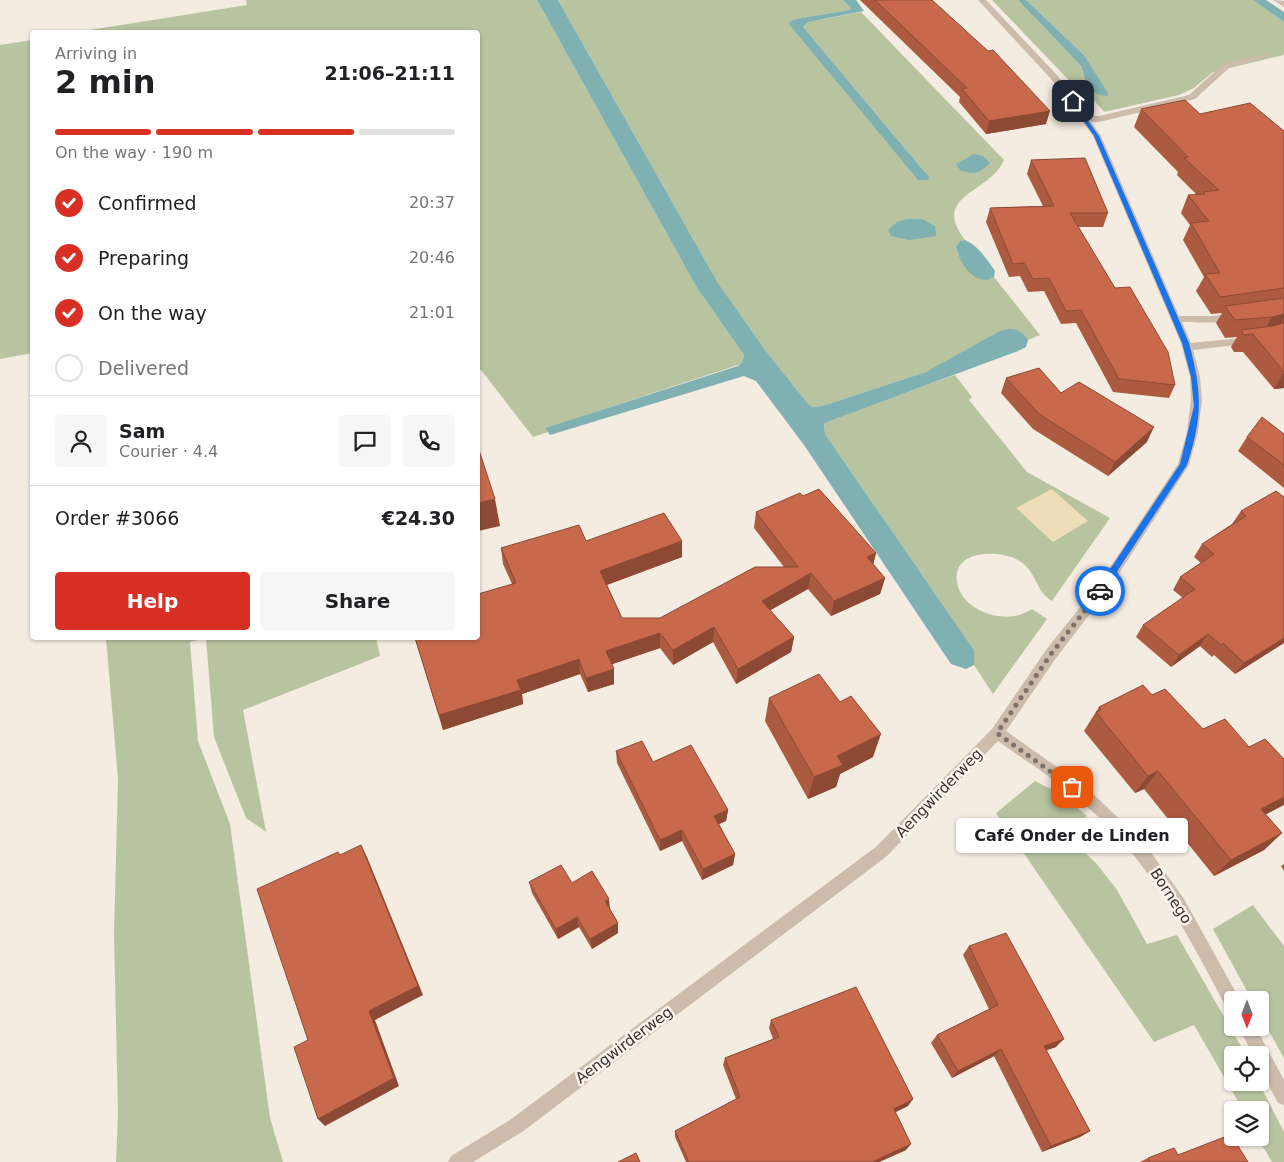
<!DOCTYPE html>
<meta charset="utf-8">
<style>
:root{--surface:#fff;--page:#f6f6f6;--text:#202124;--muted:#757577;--line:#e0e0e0;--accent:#d93025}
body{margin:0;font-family:"DejaVu Sans",sans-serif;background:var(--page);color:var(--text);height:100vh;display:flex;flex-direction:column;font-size:19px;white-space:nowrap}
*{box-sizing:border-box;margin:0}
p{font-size:16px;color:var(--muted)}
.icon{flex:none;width:28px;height:28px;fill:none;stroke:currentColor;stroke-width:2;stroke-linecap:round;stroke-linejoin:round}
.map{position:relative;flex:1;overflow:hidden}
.side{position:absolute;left:30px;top:30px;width:450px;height:610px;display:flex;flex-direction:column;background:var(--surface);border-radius:5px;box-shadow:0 1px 4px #0004}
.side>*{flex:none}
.needle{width:32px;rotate:180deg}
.fabs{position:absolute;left:1224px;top:991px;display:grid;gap:10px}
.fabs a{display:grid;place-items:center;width:45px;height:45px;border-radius:5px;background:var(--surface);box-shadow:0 1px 4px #0004;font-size:25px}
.pin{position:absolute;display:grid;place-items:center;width:42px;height:42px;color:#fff;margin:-21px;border-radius:10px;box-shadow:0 2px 8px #0006}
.courier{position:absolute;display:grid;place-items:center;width:50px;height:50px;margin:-25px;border:4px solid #1a73e8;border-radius:50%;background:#fff;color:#222;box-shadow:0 1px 6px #0007}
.bubble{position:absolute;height:35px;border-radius:5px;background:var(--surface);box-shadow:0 1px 4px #0004;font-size:16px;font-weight:600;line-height:35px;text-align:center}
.headline em{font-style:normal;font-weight:600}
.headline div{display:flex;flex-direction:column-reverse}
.headline{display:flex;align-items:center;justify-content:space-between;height:85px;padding:0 25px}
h1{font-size:32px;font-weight:600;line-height:38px}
.bar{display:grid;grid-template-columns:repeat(4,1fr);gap:8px 5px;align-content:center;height:60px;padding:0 25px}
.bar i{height:6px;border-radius:4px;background:var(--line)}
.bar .selected{background:var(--accent)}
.bar p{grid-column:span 4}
.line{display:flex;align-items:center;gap:12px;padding:0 25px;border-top:1px solid var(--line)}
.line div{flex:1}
.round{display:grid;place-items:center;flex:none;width:52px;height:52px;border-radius:5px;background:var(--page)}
ol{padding:0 25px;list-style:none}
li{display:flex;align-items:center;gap:15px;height:55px}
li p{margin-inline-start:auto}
li .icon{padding:5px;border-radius:50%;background:var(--accent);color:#fff;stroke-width:4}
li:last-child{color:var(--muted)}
li i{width:28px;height:28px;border:2px solid var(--line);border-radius:50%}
.action{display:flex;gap:10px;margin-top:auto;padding:10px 25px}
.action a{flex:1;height:58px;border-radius:5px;background:var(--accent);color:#fff;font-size:20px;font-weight:600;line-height:58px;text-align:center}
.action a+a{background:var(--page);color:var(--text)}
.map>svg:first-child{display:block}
.green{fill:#b8c4a0}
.sand{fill:#efdcb8}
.water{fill:#7fb0b2}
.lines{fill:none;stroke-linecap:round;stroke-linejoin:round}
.minor{fill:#cdbbac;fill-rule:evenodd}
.wall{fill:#ac5a40}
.shaded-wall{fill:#8c4a34}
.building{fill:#c8694b;stroke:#8c4a34}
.route{fill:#1a73e8}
.done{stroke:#7c716b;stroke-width:5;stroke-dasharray:0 9}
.labels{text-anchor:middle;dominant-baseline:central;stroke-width:5;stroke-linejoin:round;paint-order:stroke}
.street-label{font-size:15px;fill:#3b302b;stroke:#fbf5ee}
</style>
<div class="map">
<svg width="1284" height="1162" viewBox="0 0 1284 1162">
<rect width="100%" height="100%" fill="#f4ebe1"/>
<g class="green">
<path d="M246,0H537L697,288L744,355L742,362L738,365L546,428L548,432L533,437L481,370H478V32H77L247,5Z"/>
<path d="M558,0H843L851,8L849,10L790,21L929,177L803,27L808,22L861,12L1004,160C990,194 930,194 965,240L960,241L956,247L958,255L991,279L994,277L1040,335L1028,340L1024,335L946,363L926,372L822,406L813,407L809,405L766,351L718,283Z"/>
<path d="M992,0H1018L1081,66L1085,79L1099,80L1084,55L1026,0H1253L1284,22V55L1213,72L1194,88L1179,95L1104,112L1091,97H1085Z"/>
<path d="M32,40V353L0,359V45Z"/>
<path d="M955,375L972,397L969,400L1027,472L1110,518L1052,601C1034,590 1037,569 1016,559C997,550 952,550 957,582C961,607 992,620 1015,616C1021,615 1027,612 1032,609L1047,619L993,694L974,665V650L825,434L824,423L828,420Z"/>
<path d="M106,638H376L380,656L243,710L266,832L246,818L214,737L206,638L190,642L198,741L230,824L270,1118L283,1162H116L118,1113L114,934L118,779Z"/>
<path d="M1035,781L1063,795L1087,816L1065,834L1096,863L1117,890L1147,944L1177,935L1246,1055H1232V1082L1259,1083L1284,1132V1162H1272L1258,1138H1260V1110H1243L1194,1025L1154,1042L996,813Z"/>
<path d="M1253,905L1284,946V1058L1260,1015V1000H1252L1213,929Z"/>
</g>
<path class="sand" d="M1052,489L1088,521L1053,542L1016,508Z"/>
<g class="water">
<path d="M537,0H558L718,283L766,351L809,405L813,407L822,406L926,372L1000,331C1012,327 1021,329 1028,340L1026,347L1018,351L824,423L825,434L974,650V665L966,669L951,664L804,445L756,381L744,376L734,379L550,435L545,428L738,366L742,362L744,355L697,288Z"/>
<path d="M843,0H856L864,11L808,22L803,27L929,177L928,180H918L789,24L790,21L797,19L849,10L851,8Z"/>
<path d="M1018,0H1026L1084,55L1108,93L1107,96L1096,94L1085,79L1081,66Z"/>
<path d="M1253,0H1266L1284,12V22Z"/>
<path d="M974,154L983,156L990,163C979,174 976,174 961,171L956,164Z"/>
<path d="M907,219H922L935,226L936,236L909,240L891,236L888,230L897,222Z"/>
<path d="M965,240C979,246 987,260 995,271L994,277C975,288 959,262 956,247L960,241Z"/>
</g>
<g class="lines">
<g class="minor">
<path d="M978,0H986L1057,75L1087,116H1099L1189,95L1223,64L1266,54L1270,56L1229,68L1195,99L1099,122H1091L1101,136L1179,316H1212L1235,313L1240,316C1231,325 1196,322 1182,322L1191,343L1262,336L1284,330V336L1262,342L1193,350L1200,377L1202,399L1198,432L1189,465L1109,589L1056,658L1006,731L1089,790L1134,833L1152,854L1184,899L1240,1000H1232V1009L1226,1007C1189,936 1152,866 1093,812C1064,785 1030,764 998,741L887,856L522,1132L473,1162H448L451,1156L510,1120L877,846L992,729L1046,650L1101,581L1178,464L1187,432L1191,399L1190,377L1181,343L1093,136L1051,79Z"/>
<path d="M1273,0L1284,1V7Z"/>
<path d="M1239,1028H1256L1284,1080V1105L1278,1103L1260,1069V1055H1253Z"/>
</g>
</g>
<g class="wall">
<path d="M860,0H932L1046,124L986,134L959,102L960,97Z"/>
<path d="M1141,109L1200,114L1284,131V388L1274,389L1243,352H1234L1231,347L1237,337L1225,338L1216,323L1222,313L1211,314L1196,291L1204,277L1183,240L1190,225L1181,213L1188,195H1197L1177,175L1178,172L1134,127Z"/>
<path d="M1031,160L1108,213L1103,227H1078L1115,288L1175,385L1169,398L1113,392L1076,323L1061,324L1044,291L1028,292L1020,276L1009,277L986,222L990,208L1043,206L1027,174Z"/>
<path d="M1006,378L1061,393L1147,442L1108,476L1033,429L1001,393Z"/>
<path d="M1284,434V488L1238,451L1247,437Z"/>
<path d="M803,496L876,553L873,564L885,578L880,594L831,616L808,589L770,610L794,637L791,652L736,684L713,642L673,665L660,648L612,664L614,669V684L588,692L580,674L522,694L523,704L443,730L415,638L512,584L503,564L501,548L586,541H682V557L607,585L622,618H660L784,567L754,528L756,512Z"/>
<path d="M1284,497V643L1235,674L1214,655L1212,657L1200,646L1171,667L1136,637L1143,625L1183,598L1173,590L1180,577L1201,563L1194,557L1202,544L1232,524L1241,511Z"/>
<path d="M769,698L873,757L840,774L836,787L808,799L765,721Z"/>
<path d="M1099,707L1266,815L1282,833L1264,850L1214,876L1144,789L1135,793L1084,731Z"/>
<path d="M616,751L653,762L728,810L726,821L719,824L735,854L733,865L702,880L682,841L660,851L617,763Z"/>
<path d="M1284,864V871L1281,866Z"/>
<path d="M529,882L572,883L610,909L618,923V933L592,949L579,927L558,939L532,893Z"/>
<path d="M969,946L1056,1047L1046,1050L1090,1131L1080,1137L1042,1152L994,1056L952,1078L931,1043L937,1035L989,1009L963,955Z"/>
<path d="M771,1020L908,1106L895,1112L906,1150L879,1162H686L675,1137V1131L736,1099L723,1065L725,1058L773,1039L769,1028Z"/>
<path d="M1178,1155L1248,1162H1140L1148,1158Z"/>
</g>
<g class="shaded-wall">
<path d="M1050,111L1046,124L986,134L989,121Z"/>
<path d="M1284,314V329L1262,334L1272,317Z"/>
<path d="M1284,372V388L1274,389Z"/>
<path d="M1154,427L1147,442L1108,476L1115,462Z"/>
<path d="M495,499L500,526L478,531V503Z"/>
<path d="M682,541V557L601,587L600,571Z"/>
<path d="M876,553L872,569L867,557Z"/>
<path d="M811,573L808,589L760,616L762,601Z"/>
<path d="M885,578L880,594L831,616L834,601Z"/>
<path d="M714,627L713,642L673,665V650Z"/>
<path d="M660,633V648L607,666L606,651Z"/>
<path d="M1208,634L1200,646L1171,667L1179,655Z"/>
<path d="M794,637L791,652L736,684L738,669Z"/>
<path d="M1284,638V643L1235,674L1244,663Z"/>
<path d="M579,659L580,674L522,694L523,704L443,730L439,715L517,680Z"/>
<path d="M614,669V684L588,692L586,678Z"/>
<path d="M881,734L873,757L840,774L836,787L808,799L814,777L837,756Z"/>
<path d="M1158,771L1144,789L1135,793L1148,776Z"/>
<path d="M1284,797V805L1244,826L1261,809Z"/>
<path d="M728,810L726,821L713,827L714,816Z"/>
<path d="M682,830V841L660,851V840Z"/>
<path d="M1282,833L1264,850L1214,876L1231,860Z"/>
<path d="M361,845L367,857L423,995L375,1020L399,1086L325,1126L318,1119Z"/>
<path d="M735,854L733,865L702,880L703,869Z"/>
<path d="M609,899L610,909L605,901Z"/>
<path d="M577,917L579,927L558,939L556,929Z"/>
<path d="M618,923V933L592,949L590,939Z"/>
<path d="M1064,1039L1056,1047L1036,1054L1044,1046Z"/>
<path d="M1001,1049L994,1056L952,1078L958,1071Z"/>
<path d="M913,1099L908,1106L888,1116L894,1109Z"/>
<path d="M1090,1131L1080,1137L1042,1152L1051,1146Z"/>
<path d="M911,1144L906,1150L879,1162H872Z"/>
</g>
<g class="building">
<path d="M875,0H932L988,51L993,50L1050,111L989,121L962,89L967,88Z"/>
<path d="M1185,100L1200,114L1250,103L1284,131V288L1220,297L1205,274L1220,273L1191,223L1209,221L1188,195L1205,194L1203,192L1219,190L1184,158L1188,157L1141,109Z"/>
<path d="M1085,158L1108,213H1070L1115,288L1130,287L1168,352L1175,385L1119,379L1081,310L1066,311L1049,278L1033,279L1024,263L1013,264L990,208L1054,206L1031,160Z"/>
<path d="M1284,298V314L1272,317L1235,320L1225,306Z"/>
<path d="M1284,323V372L1253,334L1244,335L1241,330L1272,326Z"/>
<path d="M1039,368L1061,393L1079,382L1154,427L1115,462L1039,414L1006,378Z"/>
<path d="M1262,417L1284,434V465L1247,437Z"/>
<path d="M478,447L495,499L478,503Z"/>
<path d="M819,489L876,553L867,557L885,578L834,601L811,573L762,601L794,637L738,669L714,627L673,650L660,633L606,651L614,669L586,678L579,659L517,680L521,690L439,715L415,638H478V594L516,583L501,548L579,525L586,541L664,513L682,541L600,571L622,618H660L755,567H798L756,512L800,493L803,496Z"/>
<path d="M1276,491L1284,497V638L1244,663L1223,643L1221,645L1208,634L1179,655L1143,625L1195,589L1180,577L1214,554L1202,544L1246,516L1241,511Z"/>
<path d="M819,674L840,702L851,696L881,734L837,756L843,765L814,777L769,698Z"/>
<path d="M1143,685L1152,695L1165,689L1203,729L1225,719L1249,747L1265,739L1284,759V797L1261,809L1282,833L1231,860L1158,771L1148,776L1096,712L1101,710L1099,707Z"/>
<path d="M642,741L653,762L691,745L728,810L714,816L735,854L703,869L682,830L660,840L616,751Z"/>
<path d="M361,845L418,986L369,1011L394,1078L318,1119L294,1047L308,1040L257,889L338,852L340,855Z"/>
<path d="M561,865L572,883L592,871L609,899L605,901L618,923L590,939L577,917L556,929L529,882Z"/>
<path d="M1006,933L1064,1039L1044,1046L1090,1131L1051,1146L1001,1049L958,1071L937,1035L998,1005L969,946Z"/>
<path d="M856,987L913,1099L894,1109L911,1144L872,1162H689L675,1131L740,1097L725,1058L779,1037L771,1020Z"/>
<path d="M1232,1134V1138H1233L1248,1162H1150L1148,1158L1174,1148L1178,1155Z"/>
<path d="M636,1153L640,1162H618Z"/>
</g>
<path class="route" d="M1073,100L1099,136L1189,343C1202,392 1203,416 1187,465L1103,593L1100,594L1096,591L1097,589L1180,464L1194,406L1191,377L1182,343L1094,136L1070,101Z"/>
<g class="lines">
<path class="done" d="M1072,787L997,733L1051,654L1100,591"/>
</g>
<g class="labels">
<g class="street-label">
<text transform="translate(939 793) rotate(-46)">Aengwirderweg</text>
<text transform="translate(1171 896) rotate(57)">Bornego</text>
<text transform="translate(624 1045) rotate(-37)">Aengwirderweg</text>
</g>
</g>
</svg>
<div class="fabs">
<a><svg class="needle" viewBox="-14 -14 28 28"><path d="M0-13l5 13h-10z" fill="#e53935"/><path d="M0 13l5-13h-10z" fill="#757577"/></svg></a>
<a><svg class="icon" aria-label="locate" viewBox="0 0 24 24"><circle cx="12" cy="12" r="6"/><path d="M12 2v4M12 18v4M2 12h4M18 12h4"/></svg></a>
<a><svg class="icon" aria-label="layers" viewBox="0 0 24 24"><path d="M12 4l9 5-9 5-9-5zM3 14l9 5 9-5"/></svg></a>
</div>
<div class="pin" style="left:1072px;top:787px;background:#ea580c"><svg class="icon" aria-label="bag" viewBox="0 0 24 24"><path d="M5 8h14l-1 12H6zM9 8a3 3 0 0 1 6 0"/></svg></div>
<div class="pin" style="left:1073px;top:101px;background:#1f2937"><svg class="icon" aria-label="home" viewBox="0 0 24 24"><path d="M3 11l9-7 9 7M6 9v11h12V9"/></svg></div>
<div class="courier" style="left:1100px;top:591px"><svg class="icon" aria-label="car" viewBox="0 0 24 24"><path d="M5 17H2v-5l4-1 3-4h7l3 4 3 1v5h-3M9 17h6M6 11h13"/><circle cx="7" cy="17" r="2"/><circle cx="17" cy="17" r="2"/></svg></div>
<div class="bubble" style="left:956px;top:818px;width:232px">Café Onder de Linden</div>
<section class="side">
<div class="headline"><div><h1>2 min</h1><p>Arriving in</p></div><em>21:06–21:11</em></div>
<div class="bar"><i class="selected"></i><i class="selected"></i><i class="selected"></i><i></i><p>On the way · 190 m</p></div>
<ol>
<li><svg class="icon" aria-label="check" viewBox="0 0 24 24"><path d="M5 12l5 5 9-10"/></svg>Confirmed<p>20:37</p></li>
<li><svg class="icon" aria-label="check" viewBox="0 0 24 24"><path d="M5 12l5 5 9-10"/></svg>Preparing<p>20:46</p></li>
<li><svg class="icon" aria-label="check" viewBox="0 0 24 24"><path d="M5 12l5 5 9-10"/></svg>On the way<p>21:01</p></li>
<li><i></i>Delivered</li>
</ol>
<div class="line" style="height:90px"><a class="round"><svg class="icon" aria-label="person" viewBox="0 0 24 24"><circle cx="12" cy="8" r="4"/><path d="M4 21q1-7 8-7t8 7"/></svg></a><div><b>Sam</b><p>Courier · 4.4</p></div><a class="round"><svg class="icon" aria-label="chat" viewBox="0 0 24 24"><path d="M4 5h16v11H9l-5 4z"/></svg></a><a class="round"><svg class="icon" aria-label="phone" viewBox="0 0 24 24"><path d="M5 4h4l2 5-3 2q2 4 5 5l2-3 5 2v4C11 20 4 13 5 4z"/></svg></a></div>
<div class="line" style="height:65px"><div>Order #3066</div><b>€24.30</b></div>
<div class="action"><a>Help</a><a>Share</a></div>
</section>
</div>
